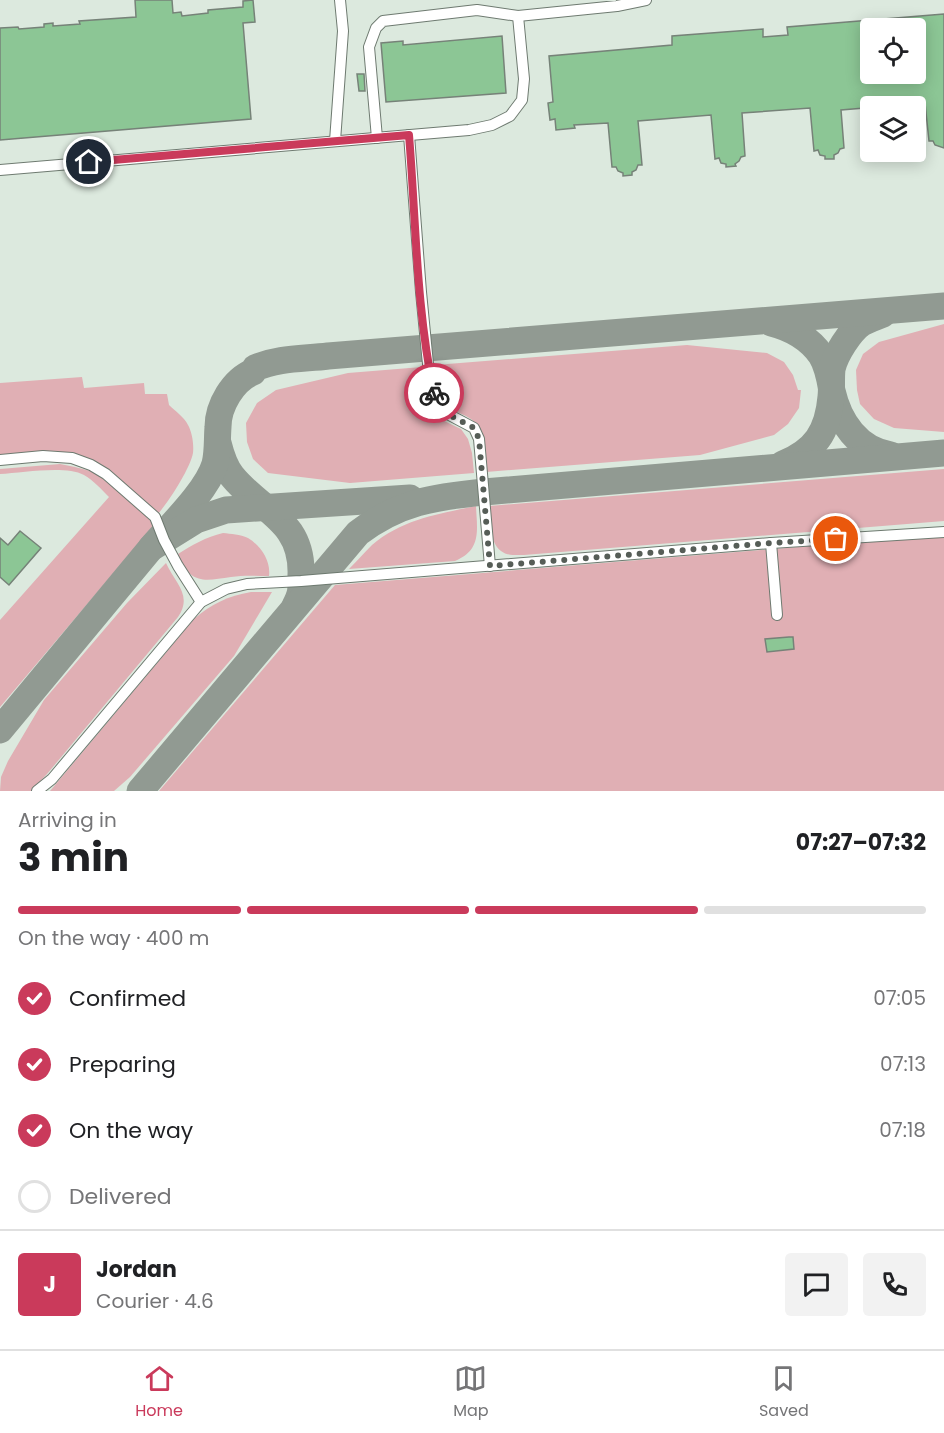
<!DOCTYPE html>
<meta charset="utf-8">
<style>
:root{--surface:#fff;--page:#f2f2f2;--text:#202124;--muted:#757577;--line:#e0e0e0;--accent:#ca3a5b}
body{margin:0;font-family:Poppins,sans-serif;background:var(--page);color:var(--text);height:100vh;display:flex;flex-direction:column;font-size:22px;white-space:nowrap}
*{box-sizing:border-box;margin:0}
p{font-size:20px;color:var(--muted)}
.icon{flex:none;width:33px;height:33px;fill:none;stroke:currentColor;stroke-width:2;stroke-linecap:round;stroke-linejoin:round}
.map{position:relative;height:791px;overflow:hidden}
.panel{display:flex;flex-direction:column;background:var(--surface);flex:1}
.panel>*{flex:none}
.buttons{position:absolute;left:860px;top:18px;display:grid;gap:12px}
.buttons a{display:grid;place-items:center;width:66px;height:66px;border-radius:6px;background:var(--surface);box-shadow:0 3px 15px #0003;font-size:30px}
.pin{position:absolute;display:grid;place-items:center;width:51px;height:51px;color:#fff;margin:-26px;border:3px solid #fff;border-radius:50%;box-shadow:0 2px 6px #0007}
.courier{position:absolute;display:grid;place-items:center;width:60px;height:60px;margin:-30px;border:4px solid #ca3a5b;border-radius:50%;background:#fff;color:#222;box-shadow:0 2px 8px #0007}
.overview em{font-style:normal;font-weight:700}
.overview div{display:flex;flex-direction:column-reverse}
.overview{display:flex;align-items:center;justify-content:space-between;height:102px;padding:0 18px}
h1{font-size:39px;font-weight:700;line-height:45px}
.bar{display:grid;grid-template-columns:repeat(4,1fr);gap:9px 6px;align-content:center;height:72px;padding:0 18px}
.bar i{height:8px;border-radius:4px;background:var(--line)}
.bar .current{background:var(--accent)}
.bar p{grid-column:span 4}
.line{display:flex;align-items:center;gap:15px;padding:0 18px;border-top:2px solid var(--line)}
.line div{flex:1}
.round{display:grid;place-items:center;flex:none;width:63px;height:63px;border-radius:6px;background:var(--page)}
ol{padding:0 18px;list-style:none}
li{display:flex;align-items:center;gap:18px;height:66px}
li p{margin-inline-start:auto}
li .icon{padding:6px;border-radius:50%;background:var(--accent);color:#fff;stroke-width:4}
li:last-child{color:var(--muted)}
li i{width:33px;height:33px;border:3px solid var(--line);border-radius:50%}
.menu{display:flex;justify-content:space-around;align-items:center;height:84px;border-top:2px solid var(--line);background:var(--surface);font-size:16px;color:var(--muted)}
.menu a{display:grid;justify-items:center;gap:3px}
.menu .current{color:var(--accent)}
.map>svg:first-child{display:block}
.green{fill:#e0afb4}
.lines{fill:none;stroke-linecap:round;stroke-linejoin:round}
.taxiway{stroke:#919a92;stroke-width:27}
.building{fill:#8cc695;stroke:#768278;stroke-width:1.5;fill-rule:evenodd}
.minor-casing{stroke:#6e7a70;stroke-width:12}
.minor{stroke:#fff;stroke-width:10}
.done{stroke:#565d57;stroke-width:6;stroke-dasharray:0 10.8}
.route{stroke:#ca3a5b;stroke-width:8}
</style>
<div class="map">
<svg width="944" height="791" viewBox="0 0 944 791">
<rect width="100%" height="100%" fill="#dce9de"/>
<g class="green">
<path d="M944,324V432L894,428L874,419L860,404L857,390L856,370L863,354L879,342Z"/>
<path d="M687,345L767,353L784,362L793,375L798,390H801L799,408L788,424L774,435L700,455L486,472C485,463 483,437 480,430C474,414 452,414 443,402C436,392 436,377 435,365Z"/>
<path d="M422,367L426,400L438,418L461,429L468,439L472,453L474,473L350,483L268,473L253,459L247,442L246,423L257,403L276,390L348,373Z"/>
<path d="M82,377L84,388L144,383L145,394H167L169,405C175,411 184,417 188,425C192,432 194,444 193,453C190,469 167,505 155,517L106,474L72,458L0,460V383Z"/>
<path d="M60,464L75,467L94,472L116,489L155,524L0,707V620L109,497C101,489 94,481 84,475C65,465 22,473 0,474V469Z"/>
<path d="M944,469V521L524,555C517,555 507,556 501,551C489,542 490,519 489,506Z"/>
<path d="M476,506C477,530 482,550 455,561L349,569C357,561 364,553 372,545C403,519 438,514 476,506Z"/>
<path d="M223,533C231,534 240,534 248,538C261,546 271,561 269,576C257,576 244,575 231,577C204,581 190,585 178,554C192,545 206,537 223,533Z"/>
<path d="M944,535V791H159L335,585Z"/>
<path d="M166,563C175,583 193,595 178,617L47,774L31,791H0L1,777L8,761L44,700L127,603Z"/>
<path d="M251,592H272L234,656L130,777L114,791H50L194,619C211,604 228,596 251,592Z"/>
</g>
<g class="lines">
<g class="taxiway">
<path d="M771,323C791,328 809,338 821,355C828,366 830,379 832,391C839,422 858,450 891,455"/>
<path d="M218,443C221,455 224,466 232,476C261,512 303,520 301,575C301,590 302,592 295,606"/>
<path d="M783,464C815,451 828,432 831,397C832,388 831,378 832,369C835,355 850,331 862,323C869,319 876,317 883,314"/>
<path d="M151,548C170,526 207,491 215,464C218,452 217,440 218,427C218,406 233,380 253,372L255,368C278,358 303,359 328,356L944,306"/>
<path d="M0,730L151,548L196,520L226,510L410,498"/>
<path d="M140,791L358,533C399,502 434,497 484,492L944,453"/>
</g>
</g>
<g class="building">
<path d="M135,0H172L173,13L181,12L182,16L208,13V10L243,7V1L253,0L255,22L243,23L251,119L0,140V28L18,27L19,29L44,27V24L53,23V26L80,24L79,21L136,17Z"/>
<path d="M944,14V148L935,145L933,141H929L925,103L841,110L844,148L840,149L838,153L834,155V159H825V156L820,155L818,150L814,151L810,108L742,113L745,156L741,157L739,161L735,164L736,166L726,167V164L721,163L719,158L715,159L711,115L638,121L642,165H638L636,170L632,172V175L623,176V173L618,171L616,167H612L608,123L574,125L575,128L556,130L555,119L550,120L548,103L553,102L549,56L672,45V36L763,29V37L788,35L787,27ZM870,28H915V74H870Z"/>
<path d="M502,36L506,93L386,102L381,43L403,41V45Z"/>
<path d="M357,74H364L365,91H359Z"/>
<path d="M20,531L41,548L9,585L0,577V538L8,545Z"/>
<path d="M789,637H793L794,649L767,652L765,639Z"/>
</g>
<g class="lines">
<g class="minor-casing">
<g id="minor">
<path d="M409,135L421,292L428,364L435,396L442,411L474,428L479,439L490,566"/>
<path d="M377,138L369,47L376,28L383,21L477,10L518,16"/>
<path d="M335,141L343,31L340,0"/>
<path d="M0,170L469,130L492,125L510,116L522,100L524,79L518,16L617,6L646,0"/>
<path d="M0,460L43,456L72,458L91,465L106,474L155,517L164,540L178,566L201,602"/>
<path d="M771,543L777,615"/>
<path d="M37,791L52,779L201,602L226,589L247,584L301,581L771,543L944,532"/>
</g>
</g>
<use href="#minor" class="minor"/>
</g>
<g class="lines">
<path class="done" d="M434,393L442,411L474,428L479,439L490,566L771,543L836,539"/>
<path class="route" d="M89,162L409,135C416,220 416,309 434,393"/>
</g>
</svg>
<div class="buttons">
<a><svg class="icon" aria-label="locate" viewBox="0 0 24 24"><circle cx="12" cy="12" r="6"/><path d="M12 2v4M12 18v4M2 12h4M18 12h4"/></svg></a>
<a><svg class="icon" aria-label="layers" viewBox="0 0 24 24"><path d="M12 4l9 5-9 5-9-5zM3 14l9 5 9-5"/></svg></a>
</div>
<div class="pin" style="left:836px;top:539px;background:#ea580c"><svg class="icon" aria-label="bag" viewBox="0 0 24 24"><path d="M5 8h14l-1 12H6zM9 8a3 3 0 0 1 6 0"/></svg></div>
<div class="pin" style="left:89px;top:162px;background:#1f2937"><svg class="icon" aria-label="home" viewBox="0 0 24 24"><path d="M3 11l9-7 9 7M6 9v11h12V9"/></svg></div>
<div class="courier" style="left:434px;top:393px"><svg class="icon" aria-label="bike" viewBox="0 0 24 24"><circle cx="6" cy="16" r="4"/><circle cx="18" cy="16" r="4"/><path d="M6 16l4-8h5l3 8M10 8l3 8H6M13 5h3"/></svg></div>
</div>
<section class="panel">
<div class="overview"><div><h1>3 min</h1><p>Arriving in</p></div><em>07:27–07:32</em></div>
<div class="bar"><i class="current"></i><i class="current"></i><i class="current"></i><i></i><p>On the way · 400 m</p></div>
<ol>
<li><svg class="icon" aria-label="check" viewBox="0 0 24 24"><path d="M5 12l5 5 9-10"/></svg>Confirmed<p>07:05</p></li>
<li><svg class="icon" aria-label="check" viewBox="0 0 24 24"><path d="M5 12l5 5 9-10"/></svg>Preparing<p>07:13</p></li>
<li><svg class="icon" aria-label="check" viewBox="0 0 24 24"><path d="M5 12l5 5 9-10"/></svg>On the way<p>07:18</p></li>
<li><i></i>Delivered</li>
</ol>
<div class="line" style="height:108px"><b class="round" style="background:var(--accent);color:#fff">J</b><div><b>Jordan</b><p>Courier · 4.6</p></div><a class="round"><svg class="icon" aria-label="chat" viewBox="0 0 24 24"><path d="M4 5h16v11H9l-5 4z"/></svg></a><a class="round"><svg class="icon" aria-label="phone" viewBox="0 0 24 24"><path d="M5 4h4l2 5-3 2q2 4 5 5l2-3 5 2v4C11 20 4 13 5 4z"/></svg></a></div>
</section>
<nav class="menu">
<a class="current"><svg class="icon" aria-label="home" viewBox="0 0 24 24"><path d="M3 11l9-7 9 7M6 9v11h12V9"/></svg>Home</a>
<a><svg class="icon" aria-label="map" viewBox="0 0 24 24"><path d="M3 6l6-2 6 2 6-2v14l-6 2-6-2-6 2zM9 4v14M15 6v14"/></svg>Map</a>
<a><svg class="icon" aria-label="saved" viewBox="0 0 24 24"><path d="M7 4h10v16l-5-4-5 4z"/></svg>Saved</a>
</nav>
